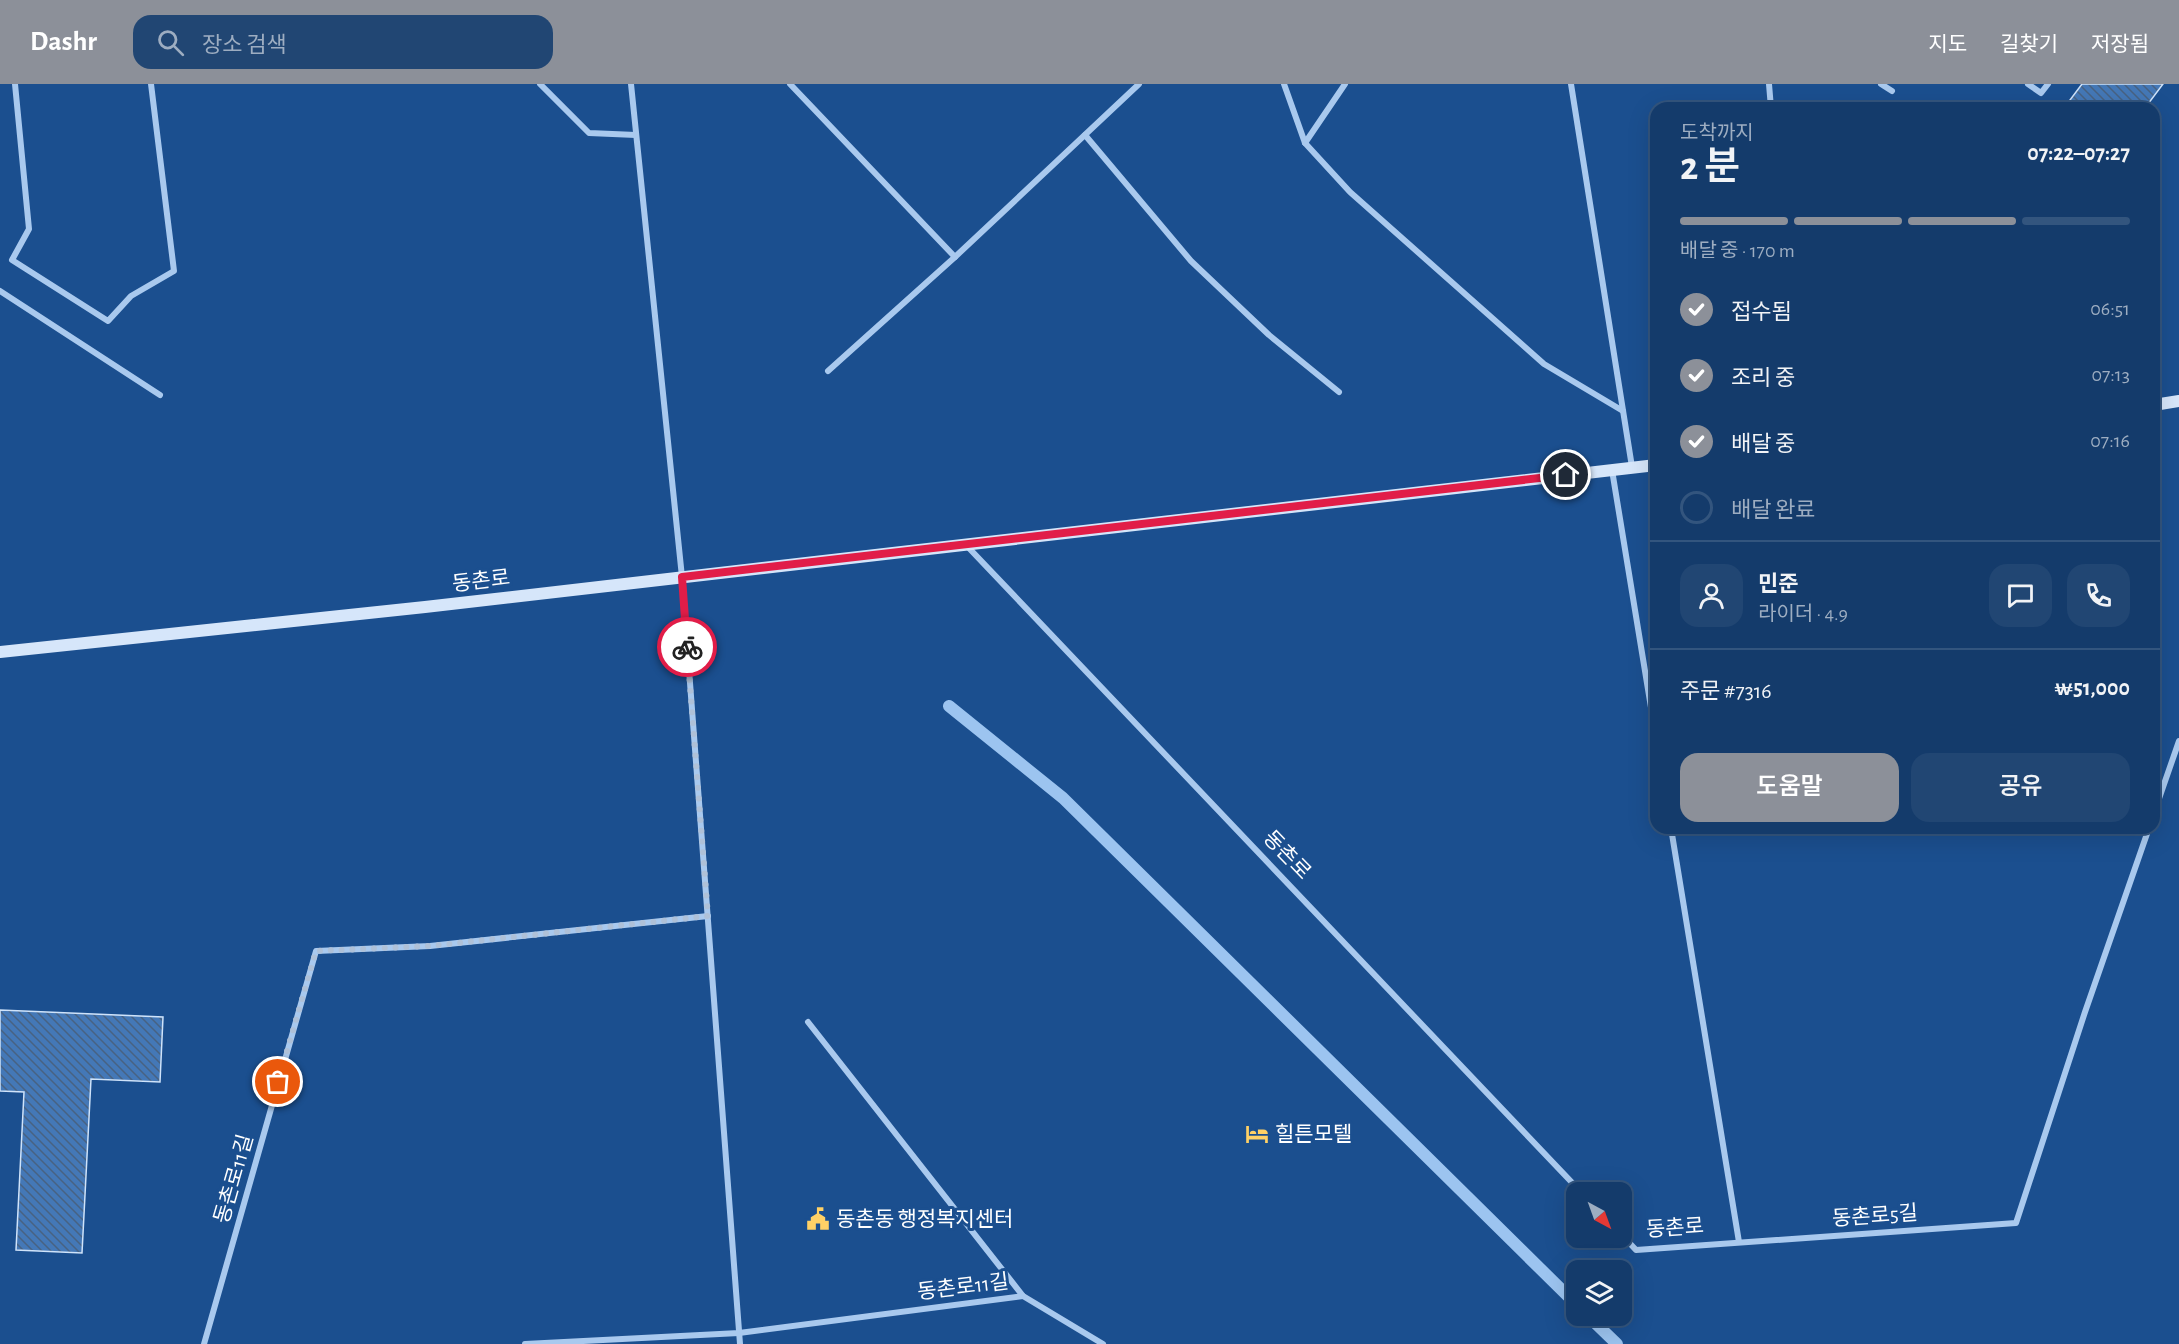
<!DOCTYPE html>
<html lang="ko">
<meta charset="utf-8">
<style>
:root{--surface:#143b6b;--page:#214673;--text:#f1f3f6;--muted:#9dadc1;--line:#33557e;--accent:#8c9099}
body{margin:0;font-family:"Alegreya Sans","Noto Sans KR",sans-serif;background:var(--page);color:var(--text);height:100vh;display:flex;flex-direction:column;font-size:22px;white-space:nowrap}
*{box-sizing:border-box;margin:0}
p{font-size:20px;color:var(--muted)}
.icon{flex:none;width:33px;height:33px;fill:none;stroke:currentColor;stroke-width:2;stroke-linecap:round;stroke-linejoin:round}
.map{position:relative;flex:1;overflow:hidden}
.details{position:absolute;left:1650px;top:18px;width:510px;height:732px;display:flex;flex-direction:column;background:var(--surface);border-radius:18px;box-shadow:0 6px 24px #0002,0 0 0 2px var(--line)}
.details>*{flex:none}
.needle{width:39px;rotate:139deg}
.fabs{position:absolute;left:1566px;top:1098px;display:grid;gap:12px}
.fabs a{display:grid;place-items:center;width:66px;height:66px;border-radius:12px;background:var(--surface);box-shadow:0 6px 24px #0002,0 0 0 2px var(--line);font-size:30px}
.pin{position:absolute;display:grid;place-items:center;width:51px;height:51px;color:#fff;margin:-26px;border:3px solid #fff;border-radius:50%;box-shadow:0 2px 6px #0007}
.courier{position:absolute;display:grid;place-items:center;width:60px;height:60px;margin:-30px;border:4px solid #e11d48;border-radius:50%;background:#fff;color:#222;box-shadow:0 2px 8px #0007}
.head em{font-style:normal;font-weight:600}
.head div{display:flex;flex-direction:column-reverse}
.head{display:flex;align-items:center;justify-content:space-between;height:102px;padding:0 30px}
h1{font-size:39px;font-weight:600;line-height:45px}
.bar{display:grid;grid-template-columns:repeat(4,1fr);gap:9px 6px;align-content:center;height:72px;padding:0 30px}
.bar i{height:8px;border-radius:4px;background:var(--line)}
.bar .current{background:var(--accent)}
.bar p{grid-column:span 4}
.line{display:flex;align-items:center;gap:15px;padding:0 30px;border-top:2px solid var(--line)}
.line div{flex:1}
.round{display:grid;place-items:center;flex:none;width:63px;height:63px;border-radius:18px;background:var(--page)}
ol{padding:0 30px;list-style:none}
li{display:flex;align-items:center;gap:18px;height:66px}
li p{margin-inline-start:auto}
li .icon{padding:6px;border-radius:50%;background:var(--accent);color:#fff;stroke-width:4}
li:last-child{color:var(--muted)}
li i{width:33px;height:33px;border:3px solid var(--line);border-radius:50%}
.action{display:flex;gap:12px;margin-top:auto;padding:12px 30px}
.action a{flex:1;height:69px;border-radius:18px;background:var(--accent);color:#fff;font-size:24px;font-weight:600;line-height:69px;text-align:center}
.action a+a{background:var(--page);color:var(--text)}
header{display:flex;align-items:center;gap:36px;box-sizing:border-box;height:84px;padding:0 30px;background:var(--accent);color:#fff}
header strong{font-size:28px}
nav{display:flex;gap:33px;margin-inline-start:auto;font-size:21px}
.search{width:420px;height:54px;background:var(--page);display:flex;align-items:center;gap:15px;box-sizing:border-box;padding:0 21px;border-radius:18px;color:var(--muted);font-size:22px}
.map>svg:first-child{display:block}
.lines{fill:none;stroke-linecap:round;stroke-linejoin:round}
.stream{stroke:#9cc4f0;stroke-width:12}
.building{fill:url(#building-back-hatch);stroke:#cfe3fa;stroke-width:1.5}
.street{stroke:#a9c9ee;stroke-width:6}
.secondary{stroke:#d6e6fa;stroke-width:12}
.done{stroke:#afc1d8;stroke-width:6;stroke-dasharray:0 10.8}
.route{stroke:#e11d48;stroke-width:8}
.labels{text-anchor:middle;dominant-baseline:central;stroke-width:6;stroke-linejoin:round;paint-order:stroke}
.street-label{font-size:21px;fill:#fff;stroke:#1b4f8f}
.poi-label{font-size:21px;fill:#fff;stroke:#1b4f8f;text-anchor:start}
</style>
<header>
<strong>Dashr</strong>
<div class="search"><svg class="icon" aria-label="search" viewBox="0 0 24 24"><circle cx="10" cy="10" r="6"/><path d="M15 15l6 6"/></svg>장소 검색</div>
<nav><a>지도</a><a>길찾기</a><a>저장됨</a></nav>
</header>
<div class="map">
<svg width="2179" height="1260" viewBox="0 0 2179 1260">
<defs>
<pattern id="building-back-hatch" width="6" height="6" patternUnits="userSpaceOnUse" patternTransform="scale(1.5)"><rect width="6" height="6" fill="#4478b7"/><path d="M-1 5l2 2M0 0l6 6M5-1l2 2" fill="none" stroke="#486282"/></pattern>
</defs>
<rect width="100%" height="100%" fill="#1b4f8f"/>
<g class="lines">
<g class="stream">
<path d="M949,622L1063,714L1576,1220"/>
<path d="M1588,1232L1617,1260"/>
</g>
</g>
<g class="building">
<path d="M2082,0H2163L2145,24H2064Z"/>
<path d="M0,926L163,933L160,998L91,995L82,1169L16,1166L24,1008L0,1007Z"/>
</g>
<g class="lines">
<g class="street">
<path d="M15,0L29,145L12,176L108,237L131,212L174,187L151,0"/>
<path d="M540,0L589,49L636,51"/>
<path d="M631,0L682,493L740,1260"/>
<path d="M790,0L955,173L1139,0"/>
<path d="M1284,0L1305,59L1350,108L1544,280L1623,327"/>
<path d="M1571,0L1632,383"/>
<path d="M1769,0L1771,24"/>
<path d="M1881,0L1892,7"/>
<path d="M2028,0L2041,9L2048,0"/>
<path d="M1085,51L1191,177L1269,251L1339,308"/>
<path d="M1305,59L1345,0"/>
<path d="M0,207L160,311"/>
<path d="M828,287L955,173"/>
<path d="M1612,386L1656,654"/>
<path d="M966,461L1581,1108"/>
<path d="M2154,729L2179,657"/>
<path d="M1671,744L1739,1158"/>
<path d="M808,938L1023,1212L1103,1260"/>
<path d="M1622,1151L1636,1166L2016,1139L2085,928L2149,744"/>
<path d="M204,1260L316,867L430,862L708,832"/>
<path d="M525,1260L739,1249L1023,1212"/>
</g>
<g class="secondary">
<path d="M2154,321L2179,317"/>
<path d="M0,568L425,523L1656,381"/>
</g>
</g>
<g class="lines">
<path class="done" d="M278,998L316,867L430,862L708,832L687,563"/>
<path class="route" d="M687,563L682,493L1566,391"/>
</g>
<defs>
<g id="hotel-bare" transform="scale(1.8)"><path d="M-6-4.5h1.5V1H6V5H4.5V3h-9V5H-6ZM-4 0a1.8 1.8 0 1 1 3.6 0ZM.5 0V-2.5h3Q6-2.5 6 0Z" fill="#ffd166" stroke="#1b4f8f" stroke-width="2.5" paint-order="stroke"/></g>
<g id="civic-bare" transform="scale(1.8)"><path d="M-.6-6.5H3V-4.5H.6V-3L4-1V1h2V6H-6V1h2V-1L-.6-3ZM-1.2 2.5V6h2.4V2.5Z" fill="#ffd166" stroke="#1b4f8f" stroke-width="2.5" paint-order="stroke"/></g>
</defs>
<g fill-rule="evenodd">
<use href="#hotel-bare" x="1257" y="1050"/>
<use href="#civic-bare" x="818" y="1135"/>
</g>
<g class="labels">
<g class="street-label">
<text transform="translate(481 497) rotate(-7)">동촌로</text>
<text transform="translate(1287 771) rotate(46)">동촌로</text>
<text transform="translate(234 1095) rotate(-74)">동촌로11길</text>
<text transform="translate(1875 1132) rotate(-4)">동촌로5길</text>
<text transform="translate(1675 1144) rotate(-4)">동촌로</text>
<text transform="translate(963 1203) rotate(-7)">동촌로11길</text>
</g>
<g class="poi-label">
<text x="1275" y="1050">힐튼모텔</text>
<text x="836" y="1135">동촌동 행정복지센터</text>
</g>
</g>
</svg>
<div class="fabs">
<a><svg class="needle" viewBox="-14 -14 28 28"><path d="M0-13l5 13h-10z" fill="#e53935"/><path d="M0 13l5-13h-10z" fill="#9dadc1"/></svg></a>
<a><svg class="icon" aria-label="layers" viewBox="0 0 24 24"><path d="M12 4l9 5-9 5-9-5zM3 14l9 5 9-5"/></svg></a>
</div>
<div class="pin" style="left:278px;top:998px;background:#ea580c"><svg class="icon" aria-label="bag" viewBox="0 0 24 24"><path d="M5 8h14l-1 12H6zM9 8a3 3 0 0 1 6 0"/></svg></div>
<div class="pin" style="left:1566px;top:391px;background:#1f2937"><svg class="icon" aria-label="home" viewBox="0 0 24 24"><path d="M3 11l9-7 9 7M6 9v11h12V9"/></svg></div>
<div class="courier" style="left:687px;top:563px"><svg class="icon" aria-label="bike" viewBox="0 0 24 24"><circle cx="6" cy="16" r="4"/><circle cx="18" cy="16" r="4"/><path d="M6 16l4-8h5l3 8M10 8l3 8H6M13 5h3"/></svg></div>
<section class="details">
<div class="head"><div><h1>2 분</h1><p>도착까지</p></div><em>07:22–07:27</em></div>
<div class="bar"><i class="current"></i><i class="current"></i><i class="current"></i><i></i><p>배달 중 · 170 m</p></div>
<ol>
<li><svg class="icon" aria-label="check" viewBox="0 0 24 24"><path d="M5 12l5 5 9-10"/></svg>접수됨<p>06:51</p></li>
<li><svg class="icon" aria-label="check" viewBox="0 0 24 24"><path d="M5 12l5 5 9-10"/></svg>조리 중<p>07:13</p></li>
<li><svg class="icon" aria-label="check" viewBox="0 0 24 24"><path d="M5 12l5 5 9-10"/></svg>배달 중<p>07:16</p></li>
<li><i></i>배달 완료</li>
</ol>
<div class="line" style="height:108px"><a class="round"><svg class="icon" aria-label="person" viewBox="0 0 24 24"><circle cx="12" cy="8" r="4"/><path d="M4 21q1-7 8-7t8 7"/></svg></a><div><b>민준</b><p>라이더 · 4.9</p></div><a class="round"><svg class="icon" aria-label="chat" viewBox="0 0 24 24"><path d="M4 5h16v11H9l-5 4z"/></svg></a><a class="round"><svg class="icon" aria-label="phone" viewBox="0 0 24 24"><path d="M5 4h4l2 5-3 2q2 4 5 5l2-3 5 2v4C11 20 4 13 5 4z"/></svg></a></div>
<div class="line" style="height:78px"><div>주문 #7316</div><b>₩51,000</b></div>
<div class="action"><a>도움말</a><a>공유</a></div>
</section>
</div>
